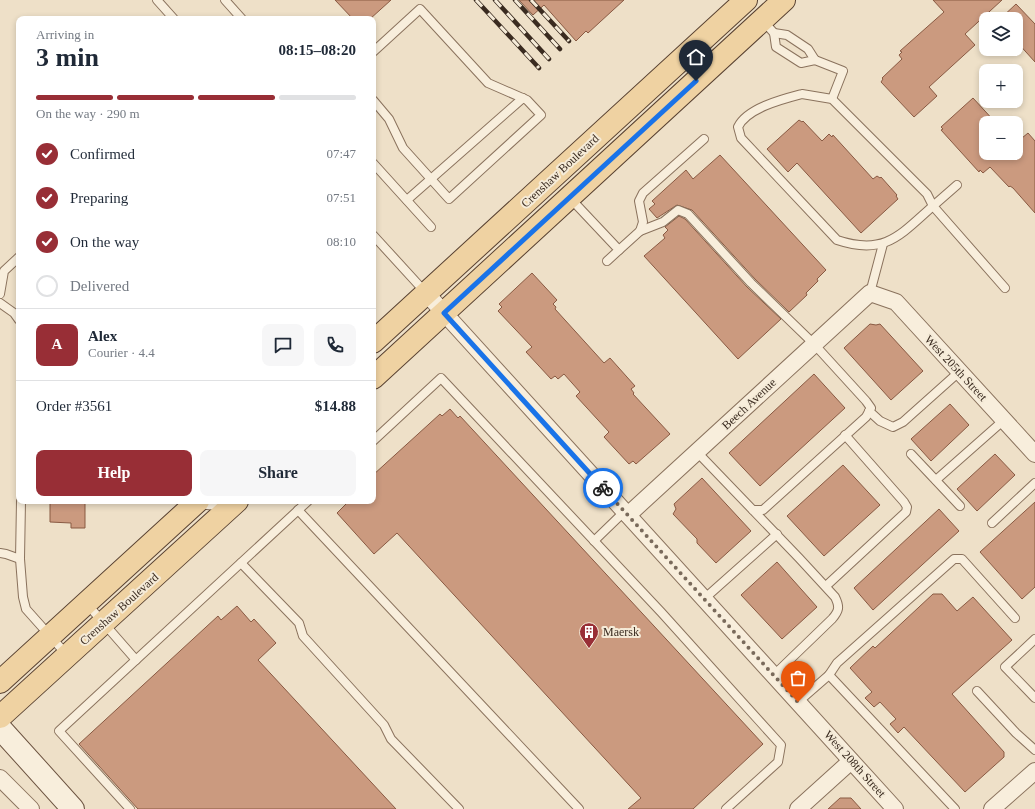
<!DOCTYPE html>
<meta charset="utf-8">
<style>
:root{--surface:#fff;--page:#f6f6f7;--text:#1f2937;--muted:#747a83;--line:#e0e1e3;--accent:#982e36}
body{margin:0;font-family:"Times New Roman",serif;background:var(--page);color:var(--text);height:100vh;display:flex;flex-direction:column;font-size:15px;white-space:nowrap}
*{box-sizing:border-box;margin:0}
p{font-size:13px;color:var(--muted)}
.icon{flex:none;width:22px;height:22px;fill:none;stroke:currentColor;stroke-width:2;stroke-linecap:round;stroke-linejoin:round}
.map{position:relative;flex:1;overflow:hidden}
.side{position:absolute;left:16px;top:16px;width:360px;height:488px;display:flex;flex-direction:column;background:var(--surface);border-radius:8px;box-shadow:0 2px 6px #0003}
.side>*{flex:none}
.controls{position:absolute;left:979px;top:12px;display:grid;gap:8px}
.controls a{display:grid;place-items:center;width:44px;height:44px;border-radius:8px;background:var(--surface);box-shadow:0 2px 6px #0003;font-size:20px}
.pin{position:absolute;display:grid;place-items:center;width:34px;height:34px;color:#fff;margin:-41px -17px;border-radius:50% 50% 50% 0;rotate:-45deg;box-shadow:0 0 4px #0007}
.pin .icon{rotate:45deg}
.courier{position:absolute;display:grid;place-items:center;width:40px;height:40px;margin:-20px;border:3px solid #1a73e8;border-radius:50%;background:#fff;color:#222;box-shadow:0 1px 5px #0007}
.head em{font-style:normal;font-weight:700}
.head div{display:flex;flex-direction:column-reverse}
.head{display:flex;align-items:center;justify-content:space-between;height:68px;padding:0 20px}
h1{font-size:26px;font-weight:700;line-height:30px}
.bar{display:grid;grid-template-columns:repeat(4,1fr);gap:6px 4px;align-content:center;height:48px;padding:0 20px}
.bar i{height:5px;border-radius:3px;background:var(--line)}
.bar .current{background:var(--accent)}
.bar p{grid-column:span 4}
.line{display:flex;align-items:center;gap:10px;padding:0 20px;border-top:1px solid var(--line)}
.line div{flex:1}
.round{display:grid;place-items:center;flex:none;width:42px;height:42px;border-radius:8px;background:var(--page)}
ol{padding:0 20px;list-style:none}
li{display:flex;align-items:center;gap:12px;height:44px}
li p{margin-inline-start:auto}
li .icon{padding:4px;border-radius:50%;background:var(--accent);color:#fff;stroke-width:4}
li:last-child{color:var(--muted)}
li i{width:22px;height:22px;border:2px solid var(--line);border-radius:50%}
.cta{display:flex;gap:8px;margin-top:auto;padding:8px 20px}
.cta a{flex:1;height:46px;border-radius:8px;background:var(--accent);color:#fff;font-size:16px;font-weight:700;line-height:46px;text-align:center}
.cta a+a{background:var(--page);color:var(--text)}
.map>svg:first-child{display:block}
.building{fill:#cb9a7f;stroke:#895a43}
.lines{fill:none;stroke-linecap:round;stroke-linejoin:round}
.lane-casing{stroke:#8a725d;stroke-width:10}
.street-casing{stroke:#8a725d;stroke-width:18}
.secondary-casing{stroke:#6c5340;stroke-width:24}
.primary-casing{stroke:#584131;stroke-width:24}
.lane{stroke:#f8eedc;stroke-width:8}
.street{stroke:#f8eedc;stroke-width:16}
.secondary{stroke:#f8eedc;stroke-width:22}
.primary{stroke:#efd2a2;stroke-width:22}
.rail-casing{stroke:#3a2b20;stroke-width:4.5}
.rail{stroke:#f5ebd8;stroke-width:3;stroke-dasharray:9;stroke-linecap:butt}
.done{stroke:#796a5b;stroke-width:4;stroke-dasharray:0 7.2}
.route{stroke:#1a73e8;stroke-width:5}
.labels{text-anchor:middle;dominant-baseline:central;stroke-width:4;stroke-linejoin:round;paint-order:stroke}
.street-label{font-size:12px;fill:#3a2b20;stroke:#f5ebd8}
.poi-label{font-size:12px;fill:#3a2b20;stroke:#f5ebd8;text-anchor:start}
</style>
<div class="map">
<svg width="1035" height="809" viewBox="0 0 1035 809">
<rect width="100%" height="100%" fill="#eee0c8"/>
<g class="building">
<path d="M335,0H391L370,19H353Z"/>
<path d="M519,0H624L588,33L586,31L576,41L544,5L533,15Z"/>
<path d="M933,0H1002L965,34L975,45L929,87L937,96L914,117L881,82L883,79L882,78L902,59L899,55L902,52L900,51L944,12Z"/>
<path d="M1016,4L1035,24V62L1016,41V19H1000Z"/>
<path d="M973,98L996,123H986V153H1016V143L1028,133L1035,141V213L1013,188L1010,186L1009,187L990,167L983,173L980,170L979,172L941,130L943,129L941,127Z"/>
<path d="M799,120L802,122L803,121L822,141L829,134L832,137L833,135L873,179L877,176L880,178L881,177L897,195L896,196L898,199L861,233L797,163L788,172L767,149Z"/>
<path d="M720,155L826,270L817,279L818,281L806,293L807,295L789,312L755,279L692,210L677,205L657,218L649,209L655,204L652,201L686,170L693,179Z"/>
<path d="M679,216L685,219L747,287L781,319L738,359L644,256L665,238L663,235L668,230L665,227Z"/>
<path d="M532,273L557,300L553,304L556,307L555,309L604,363L610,358L635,386L631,389L634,393L633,394L670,434L636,464L633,461L629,464L604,437L609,432L576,396L580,392L564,374L558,379L555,376L551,379L526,352L532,347L498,311L502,307L499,304Z"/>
<path d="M870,324L876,325L880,324L923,371L891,400L844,348Z"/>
<path d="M814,374L845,408L760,486L729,453Z"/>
<path d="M950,404L969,425L931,461L911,439Z"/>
<path d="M450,409L458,418L460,416L763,744L693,809H628L641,798L397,533L374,554L337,513L349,501H373V475L440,414L442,416Z"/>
<path d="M995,454L1015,475L977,511L957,489Z"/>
<path d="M843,465L880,505L824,556L787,516Z"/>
<path d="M702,478L751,531L716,563L697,543V539L673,514L676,509L674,504Z"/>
<path d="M50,501H85V528H71V523L50,522Z"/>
<path d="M1035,502V587L1022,599L980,552Z"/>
<path d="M939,509L959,531L873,610L854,588Z"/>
<path d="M777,562L817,607L782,639L741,595Z"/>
<path d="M933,594H942L957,611L973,597L1012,640L952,694L1004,752V757L965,792L904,727L898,733L890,724L896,719L880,702L874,707L865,698L872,692L850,668L873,646L875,648Z"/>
<path d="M237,606L251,622L254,619L276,643L258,660L396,809H138L79,744L218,616L221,620Z"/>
<path d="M840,798H851L861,809H828Z"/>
</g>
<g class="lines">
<g class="lane-casing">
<g id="lane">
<path d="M157,0L174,19"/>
<path d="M225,0L242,19"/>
<path d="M763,21L774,33L776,47L801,63L815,60L843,71L832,99"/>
<path d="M774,33L787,35L808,49L815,60"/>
<path d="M373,52L420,9L488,83L527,100L541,115L449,199L403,148L389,119L373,100"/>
<path d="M802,94L832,99L927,194L933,206C900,235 885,256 837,240L741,138L738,127C747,108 783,99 802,94Z"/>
<path d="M373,163L431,227"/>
<path d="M957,185L933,206L1005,288"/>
<path d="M570,198L619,250L607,261"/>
<path d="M407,200L523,98"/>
<path d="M640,231L663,222L678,210L688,214L751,283L814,344L866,401L871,408L866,417L763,510H753"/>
<path d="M373,235L426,293"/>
<path d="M619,250L640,231L643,222L639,201L643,193L704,139"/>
<path d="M870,293L883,244"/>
<path d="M0,294L4,271L19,257"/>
<path d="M0,303L14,313L19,320"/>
<path d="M869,411L880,421L893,427L903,422L959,372"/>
<path d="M373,441L441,378L661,612L781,745L778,762L726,809"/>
<path d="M697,452L799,558L835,597C840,607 839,611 832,619L774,675"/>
<path d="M911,454L960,506"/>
<path d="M936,480L1004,420"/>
<path d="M21,501L20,559L23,597L26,609L67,655"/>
<path d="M198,504L226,507"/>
<path d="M298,510L579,809"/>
<path d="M992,523L1035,483"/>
<path d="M594,541L625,511"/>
<path d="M0,553L6,554L20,559"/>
<path d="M241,563L299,623L303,636L384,725L391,739L459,809"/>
<path d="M826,586L906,512L907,507L904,502L845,435"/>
<path d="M704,599L777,534"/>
<path d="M87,604L136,660"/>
<path d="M1035,639L1005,667L1035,698"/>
<path d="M829,675L955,809"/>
<path d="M977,691L1016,733L1035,750"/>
<path d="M798,702L829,675L837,663L954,559H962L1015,618"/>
<path d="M130,809L59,731L308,501"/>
</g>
</g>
<g class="street-casing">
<g id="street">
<path d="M426,293L895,809"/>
<path d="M628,515L870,293L896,302L1035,454"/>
<path d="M0,778L31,809"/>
<path d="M798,809L851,761"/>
<path d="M992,809L1035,771"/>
</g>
</g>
<g class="secondary-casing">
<path id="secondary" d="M0,728L73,809"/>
</g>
<g class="primary-casing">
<g id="primary">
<path d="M373,342L746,0"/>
<path d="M373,378L784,0"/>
<path d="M0,682L198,501"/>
<path d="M0,717L237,501"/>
</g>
</g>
<use href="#lane" class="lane"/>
<use href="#street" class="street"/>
<use href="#secondary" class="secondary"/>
<use href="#primary" class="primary"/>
<g class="rail-casing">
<g id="rail">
<path d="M476,0L539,68"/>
<path d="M495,0L549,59"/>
<path d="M515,0L560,49"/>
<path d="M531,0L569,41"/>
</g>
</g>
<use href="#rail" class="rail"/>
</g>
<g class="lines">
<path class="done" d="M603,488L798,702"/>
<path class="route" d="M603,488L444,313L696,81"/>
</g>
<defs>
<g id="building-pin" transform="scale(1)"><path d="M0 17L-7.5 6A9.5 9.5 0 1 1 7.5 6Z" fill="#982e36" stroke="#f5ebd8"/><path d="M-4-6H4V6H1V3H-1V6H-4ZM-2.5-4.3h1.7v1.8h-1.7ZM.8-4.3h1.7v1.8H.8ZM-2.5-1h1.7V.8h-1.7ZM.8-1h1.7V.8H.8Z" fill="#fff"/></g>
</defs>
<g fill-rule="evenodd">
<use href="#building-pin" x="589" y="632"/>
</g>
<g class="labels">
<g class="street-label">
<text transform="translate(560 171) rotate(-43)">Crenshaw Boulevard</text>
<text transform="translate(956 368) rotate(47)">West 205th Street</text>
<text transform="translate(749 404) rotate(-43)">Beech Avenue</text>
<text transform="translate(119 609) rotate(-42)">Crenshaw Boulevard</text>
<text transform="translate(855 764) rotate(48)">West 208th Street</text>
</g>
<g class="poi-label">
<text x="603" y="632">Maersk</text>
</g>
</g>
</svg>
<div class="controls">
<a><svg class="icon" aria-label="layers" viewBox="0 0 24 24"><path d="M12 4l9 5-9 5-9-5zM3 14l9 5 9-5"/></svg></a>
<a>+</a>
<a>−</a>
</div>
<div class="pin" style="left:798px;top:702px;background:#ea580c"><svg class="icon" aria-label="bag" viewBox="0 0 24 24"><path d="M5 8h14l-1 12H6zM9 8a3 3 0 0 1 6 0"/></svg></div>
<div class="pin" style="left:696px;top:81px;background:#1f2937"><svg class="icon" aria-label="home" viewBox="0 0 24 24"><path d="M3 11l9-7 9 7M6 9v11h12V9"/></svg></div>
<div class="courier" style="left:603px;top:488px"><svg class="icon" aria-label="bike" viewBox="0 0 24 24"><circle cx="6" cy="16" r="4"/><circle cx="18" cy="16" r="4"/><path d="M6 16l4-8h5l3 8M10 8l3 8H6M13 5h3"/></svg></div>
<section class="side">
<div class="head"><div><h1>3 min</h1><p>Arriving in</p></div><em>08:15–08:20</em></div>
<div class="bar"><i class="current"></i><i class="current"></i><i class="current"></i><i></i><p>On the way · 290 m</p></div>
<ol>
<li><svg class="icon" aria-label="check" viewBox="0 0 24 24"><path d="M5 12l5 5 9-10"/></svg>Confirmed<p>07:47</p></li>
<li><svg class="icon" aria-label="check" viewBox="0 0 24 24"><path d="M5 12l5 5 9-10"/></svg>Preparing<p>07:51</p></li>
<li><svg class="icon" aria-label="check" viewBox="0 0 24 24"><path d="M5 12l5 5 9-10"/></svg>On the way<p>08:10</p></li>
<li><i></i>Delivered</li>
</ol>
<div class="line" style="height:72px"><b class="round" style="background:var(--accent);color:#fff">A</b><div><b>Alex</b><p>Courier · 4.4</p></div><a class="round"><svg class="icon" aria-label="chat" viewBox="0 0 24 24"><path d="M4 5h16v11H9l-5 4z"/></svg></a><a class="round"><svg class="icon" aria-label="phone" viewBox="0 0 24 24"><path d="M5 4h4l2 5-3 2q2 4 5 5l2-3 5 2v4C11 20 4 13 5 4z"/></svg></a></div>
<div class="line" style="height:52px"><div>Order #3561</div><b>$14.88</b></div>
<div class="cta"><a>Help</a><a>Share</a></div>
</section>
</div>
